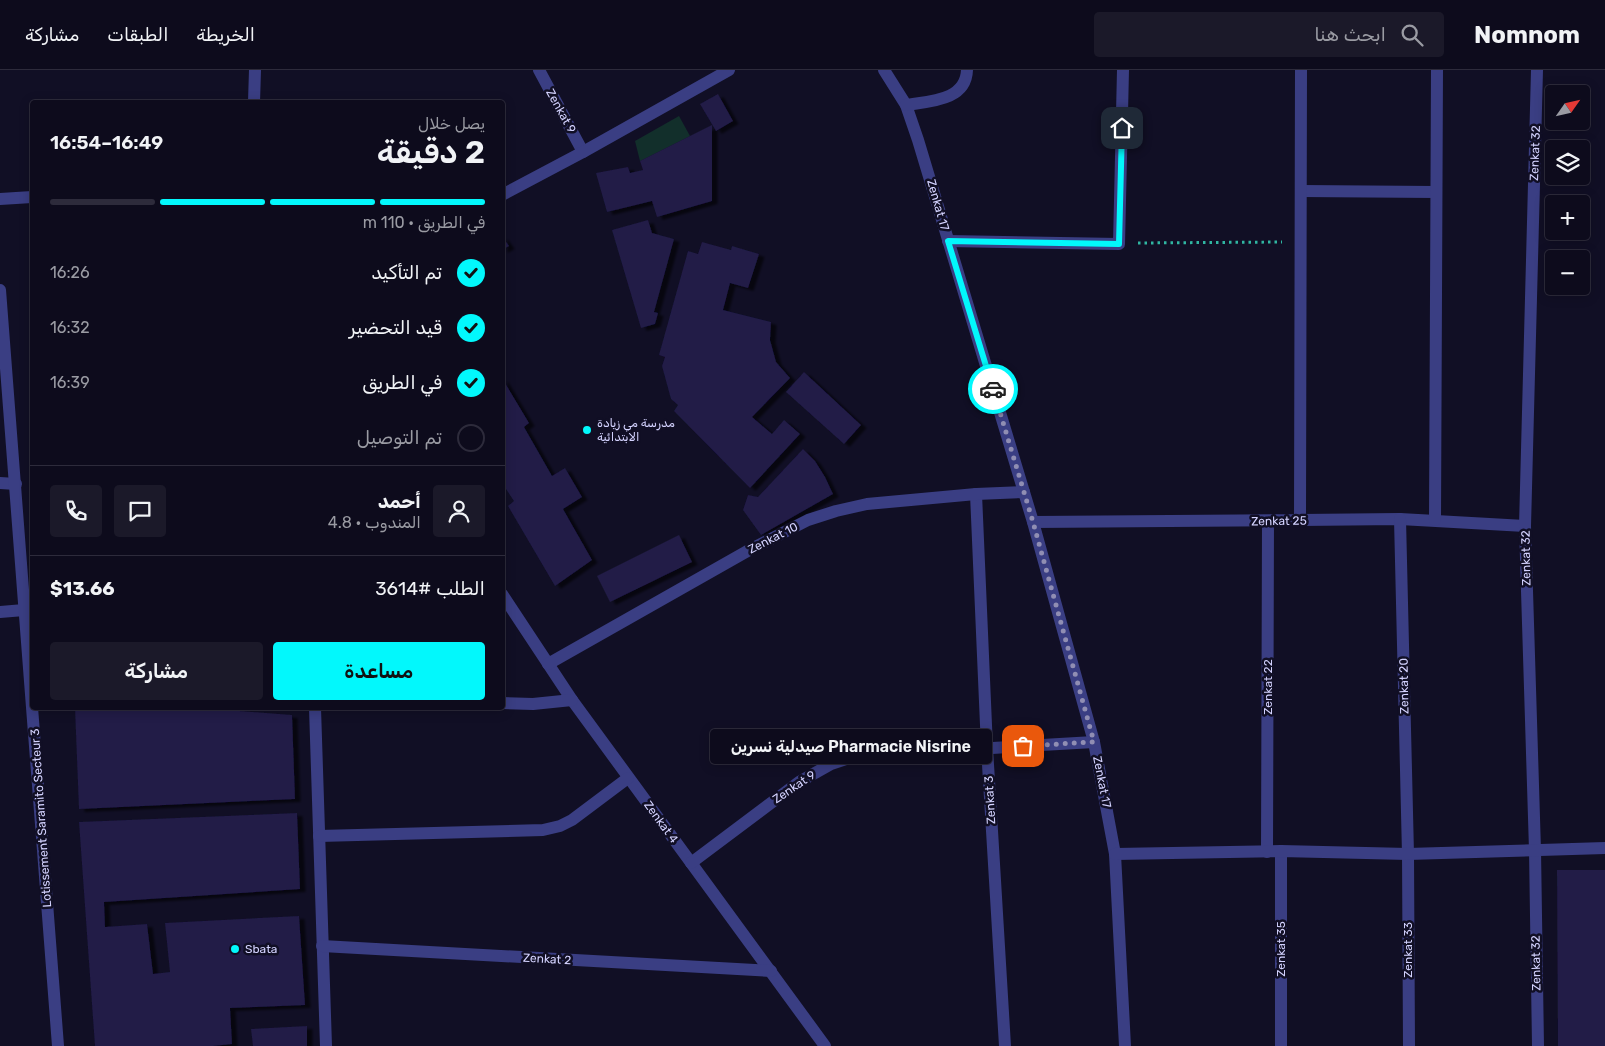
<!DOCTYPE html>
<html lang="ar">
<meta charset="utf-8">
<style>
:root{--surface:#0d0b1c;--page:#1b1929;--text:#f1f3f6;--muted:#9a9ba3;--line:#2d2b3b;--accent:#02f8fc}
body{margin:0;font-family:Rubik,Vazirmatn,sans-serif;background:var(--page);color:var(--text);direction:rtl;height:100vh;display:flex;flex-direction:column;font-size:19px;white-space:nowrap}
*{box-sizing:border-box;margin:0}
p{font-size:16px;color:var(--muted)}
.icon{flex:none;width:28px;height:28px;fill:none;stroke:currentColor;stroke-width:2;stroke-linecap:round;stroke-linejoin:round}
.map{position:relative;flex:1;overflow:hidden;direction:ltr}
.side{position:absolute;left:30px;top:30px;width:475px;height:610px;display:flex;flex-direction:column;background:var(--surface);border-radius:5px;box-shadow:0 2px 12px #0003,0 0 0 1px var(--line);direction:rtl}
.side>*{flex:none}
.needle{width:32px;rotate:56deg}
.buttons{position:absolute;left:1545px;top:15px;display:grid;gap:10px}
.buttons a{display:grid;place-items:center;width:45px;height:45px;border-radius:5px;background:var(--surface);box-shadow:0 2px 12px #0003,0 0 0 1px var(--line);font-size:25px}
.pin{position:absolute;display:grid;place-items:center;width:42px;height:42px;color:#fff;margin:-21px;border-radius:10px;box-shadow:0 2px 8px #0006}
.courier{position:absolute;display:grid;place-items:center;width:50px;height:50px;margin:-25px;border:4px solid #02f8fc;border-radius:50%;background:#fff;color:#222;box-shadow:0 1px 6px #0007}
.bubble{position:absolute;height:35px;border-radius:5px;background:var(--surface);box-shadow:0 2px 12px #0003,0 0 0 1px var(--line);font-size:16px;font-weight:600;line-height:35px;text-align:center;direction:rtl}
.head em{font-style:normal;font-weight:600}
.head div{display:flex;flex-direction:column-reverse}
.head{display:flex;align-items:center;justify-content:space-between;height:85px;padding:0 20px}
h1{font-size:32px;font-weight:600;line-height:38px}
.bar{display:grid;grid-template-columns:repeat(4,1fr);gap:8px 5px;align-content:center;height:60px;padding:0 20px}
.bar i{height:6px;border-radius:4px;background:var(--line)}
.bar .current{background:var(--accent)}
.bar p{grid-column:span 4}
.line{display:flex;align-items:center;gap:12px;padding:0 20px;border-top:1px solid var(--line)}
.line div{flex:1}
.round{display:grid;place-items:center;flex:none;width:52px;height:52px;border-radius:5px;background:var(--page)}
ol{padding:0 20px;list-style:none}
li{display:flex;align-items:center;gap:15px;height:55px}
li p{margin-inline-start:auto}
li .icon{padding:5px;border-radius:50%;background:var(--accent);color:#111;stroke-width:4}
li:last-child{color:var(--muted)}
li i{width:28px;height:28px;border:2px solid var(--line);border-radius:50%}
.button{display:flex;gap:10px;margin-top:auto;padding:10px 20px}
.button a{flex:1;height:58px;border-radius:5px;background:var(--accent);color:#111;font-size:20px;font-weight:600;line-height:58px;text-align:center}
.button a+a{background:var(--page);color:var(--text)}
header{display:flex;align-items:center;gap:30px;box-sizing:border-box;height:70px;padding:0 25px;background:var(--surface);border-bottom:1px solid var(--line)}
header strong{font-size:24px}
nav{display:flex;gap:28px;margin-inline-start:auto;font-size:18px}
.search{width:350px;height:45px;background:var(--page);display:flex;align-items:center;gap:12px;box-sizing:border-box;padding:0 18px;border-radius:5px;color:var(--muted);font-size:19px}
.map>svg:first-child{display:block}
.green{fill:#122f2b}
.building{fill:#201b46;filter:url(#shadow)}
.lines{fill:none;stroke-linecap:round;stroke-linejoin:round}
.path{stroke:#30b6a2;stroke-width:3;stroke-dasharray:2.5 4;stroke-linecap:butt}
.pedestrian{stroke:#3a3e83;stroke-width:12}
.minor{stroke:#3a3e83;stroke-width:12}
.tertiary{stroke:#3a3e83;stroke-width:12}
.done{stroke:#908eb3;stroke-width:5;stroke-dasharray:0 9}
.route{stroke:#02f8fc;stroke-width:6}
.poi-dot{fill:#02f8fc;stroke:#110f25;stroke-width:2}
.labels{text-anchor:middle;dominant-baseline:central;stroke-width:5;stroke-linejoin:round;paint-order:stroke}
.street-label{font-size:12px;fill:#d4d3ff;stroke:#110f25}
.poi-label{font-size:12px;fill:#d4d3ff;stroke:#110f25;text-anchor:start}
</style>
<header>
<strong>Nomnom</strong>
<div class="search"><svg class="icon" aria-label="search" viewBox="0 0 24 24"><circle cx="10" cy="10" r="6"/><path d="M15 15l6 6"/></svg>ابحث هنا</div>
<nav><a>الخريطة</a><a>الطبقات</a><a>مشاركة</a></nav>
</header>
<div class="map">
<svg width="1605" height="976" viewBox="0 0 1605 976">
<defs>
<filter id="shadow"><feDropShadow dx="5.5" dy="3" stdDeviation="1" flood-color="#0009"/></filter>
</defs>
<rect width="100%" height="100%" fill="#110f25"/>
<path class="green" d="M679,46L690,66L640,91L635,71Z"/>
<g class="building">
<path d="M718,24L733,51L716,61L700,34Z"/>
<path d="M712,55V131L657,147L652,131L607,142L596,103L628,97L630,103L643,100L640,91Z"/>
<path d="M648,150L652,163L674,169L654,242L658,243L655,254L641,258L612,160Z"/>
<path d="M502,166L509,176L502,180Z"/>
<path d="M702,172L731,180L732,176L759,184L748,218L730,213L723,240L771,252L770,270L776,292L790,308L752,347L772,364L784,350L800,364L750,418L674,341L678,335L671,329L662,296L665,287L659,285L688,181L698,184Z"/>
<path d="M804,302L861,355L844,374L786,322Z"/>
<path d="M502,308L529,353L524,357L552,406L565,398L582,427L563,439L592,490L555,516L508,436L514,431L502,413Z"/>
<path d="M803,379L815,391L825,407L833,424L761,465L743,440L748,425L758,427Z"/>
<path d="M679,465L692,492L610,532L597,506Z"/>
<path d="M75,638H200L292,645L295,729L79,739Z"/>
<path d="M297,743L300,819L104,832L105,857L147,854L153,904L170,902L165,853L299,846L305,935L230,938L232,974L213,976H95L79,752Z"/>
<path d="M1557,800H1605V976H1558Z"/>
<path d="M307,956V976H253L251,959Z"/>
</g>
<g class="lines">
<path class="path" d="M1138,173L1282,172"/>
<path class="pedestrian" d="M1300,450L1400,449L1525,456"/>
<g class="minor">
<path d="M539,0L583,82"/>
<path d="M884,0L906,35L918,70L1033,452L1094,672L1115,784L1125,976"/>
<path d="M1537,0L1525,456L1535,780L1538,976"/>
<path d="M254,32L255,0"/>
<path d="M906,35C929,31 966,31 967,0"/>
<path d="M1301,121L1436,122"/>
<path d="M502,125L583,82L729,0"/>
<path d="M0,129L32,127"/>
<path d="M948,171L1119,174L1123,0"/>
<path d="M0,413L16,414"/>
<path d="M976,424L987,678L1005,976"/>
<path d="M1400,449L1408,784L1409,976"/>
<path d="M1435,450L1437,0"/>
<path d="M1033,452L1300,450L1301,0"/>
<path d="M502,524L572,630L825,976"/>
<path d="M0,542L24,540"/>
<path d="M548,594L751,479L808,450L836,441L867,434L976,424L1024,422"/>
<path d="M502,633L533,634L572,630"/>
<path d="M315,638L326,976"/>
<path d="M319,766L543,760L560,756L572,750L628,708"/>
<path d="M1281,781V976"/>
<path d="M1267,782L1268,451"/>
<path d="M1115,784L1281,781L1408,784L1605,778"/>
<path d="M691,793L799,712L831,694L855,686L1094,672"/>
<path d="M322,876L771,901"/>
</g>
<path class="tertiary" d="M0,220L58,976"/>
</g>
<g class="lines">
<path class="done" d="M993,319L1033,452L1094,672L1023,676"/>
<path class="route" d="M993,319L948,171L1119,174L1122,58"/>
</g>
<g class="poi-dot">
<circle cx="587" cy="360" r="5"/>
<circle cx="235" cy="879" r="5"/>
</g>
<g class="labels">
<g class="street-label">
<text transform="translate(561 41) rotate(61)">Zenkat 9</text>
<text transform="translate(1535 83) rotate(-88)">Zenkat 32</text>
<text transform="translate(938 135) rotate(74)">Zenkat 17</text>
<text transform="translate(1279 451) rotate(-1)">Zenkat 25</text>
<text transform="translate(773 468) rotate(-27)">Zenkat 10</text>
<text transform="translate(1526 488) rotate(-91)">Zenkat 32</text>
<text transform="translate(1404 616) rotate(-91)">Zenkat 20</text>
<text transform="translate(1268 617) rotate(-90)">Zenkat 22</text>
<text transform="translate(1102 712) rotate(79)">Zenkat 17</text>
<text transform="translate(794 717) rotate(-34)">Zenkat 9</text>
<text transform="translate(990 730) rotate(-93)">Zenkat 3</text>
<text transform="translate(41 748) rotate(-94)">Lotissement Saramito Secteur 3</text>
<text transform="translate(661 752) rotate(54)">Zenkat 4</text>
<text transform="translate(1281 879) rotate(-90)">Zenkat 35</text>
<text transform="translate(1408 880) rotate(-90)">Zenkat 33</text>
<text transform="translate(547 889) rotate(3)">Zenkat 2</text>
<text transform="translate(1536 893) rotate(-91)">Zenkat 32</text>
</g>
<g class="poi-label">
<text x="597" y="353">مدرسة مي زيادة<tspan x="597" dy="14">الابتدائية</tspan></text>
<text x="245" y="879">Sbata</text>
</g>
</g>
</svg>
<div class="buttons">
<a><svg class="needle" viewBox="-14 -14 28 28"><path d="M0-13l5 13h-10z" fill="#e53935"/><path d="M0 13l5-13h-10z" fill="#9a9ba3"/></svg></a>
<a><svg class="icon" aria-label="layers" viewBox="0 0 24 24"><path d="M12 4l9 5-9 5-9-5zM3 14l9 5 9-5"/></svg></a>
<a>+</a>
<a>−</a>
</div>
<div class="pin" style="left:1023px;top:676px;background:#ea580c"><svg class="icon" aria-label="bag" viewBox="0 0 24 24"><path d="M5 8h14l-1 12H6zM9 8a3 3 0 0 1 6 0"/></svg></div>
<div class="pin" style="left:1122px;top:58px;background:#1f2937"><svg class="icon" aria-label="home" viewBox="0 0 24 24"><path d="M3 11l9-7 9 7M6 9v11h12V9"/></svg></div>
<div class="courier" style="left:993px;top:319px"><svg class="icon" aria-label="car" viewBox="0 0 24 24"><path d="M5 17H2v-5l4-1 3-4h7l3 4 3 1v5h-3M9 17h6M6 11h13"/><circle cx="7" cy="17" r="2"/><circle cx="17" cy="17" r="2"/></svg></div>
<div class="bubble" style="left:710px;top:659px;width:282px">Pharmacie Nisrine صيدلية نسرين</div>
<section class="side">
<div class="head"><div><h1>2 دقيقة</h1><p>يصل خلال</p></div><em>16:49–16:54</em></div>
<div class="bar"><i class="current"></i><i class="current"></i><i class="current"></i><i></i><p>في الطريق · 110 m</p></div>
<ol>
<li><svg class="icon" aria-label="check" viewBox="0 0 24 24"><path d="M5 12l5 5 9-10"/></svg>تم التأكيد<p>16:26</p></li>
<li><svg class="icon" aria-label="check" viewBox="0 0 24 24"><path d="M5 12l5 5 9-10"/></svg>قيد التحضير<p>16:32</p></li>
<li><svg class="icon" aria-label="check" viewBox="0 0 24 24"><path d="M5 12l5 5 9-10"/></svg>في الطريق<p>16:39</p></li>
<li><i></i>تم التوصيل</li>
</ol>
<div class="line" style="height:90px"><a class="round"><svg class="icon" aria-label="person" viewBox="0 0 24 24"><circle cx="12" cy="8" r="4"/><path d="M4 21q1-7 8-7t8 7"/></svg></a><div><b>أحمد</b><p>المندوب · 4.8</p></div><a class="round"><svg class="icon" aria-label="chat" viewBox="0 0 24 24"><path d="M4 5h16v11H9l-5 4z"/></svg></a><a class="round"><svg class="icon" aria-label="phone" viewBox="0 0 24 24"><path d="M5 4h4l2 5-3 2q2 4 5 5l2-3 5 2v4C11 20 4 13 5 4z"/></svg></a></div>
<div class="line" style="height:65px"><div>الطلب #3614</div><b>$13.66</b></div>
<div class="button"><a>مساعدة</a><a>مشاركة</a></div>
</section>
</div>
